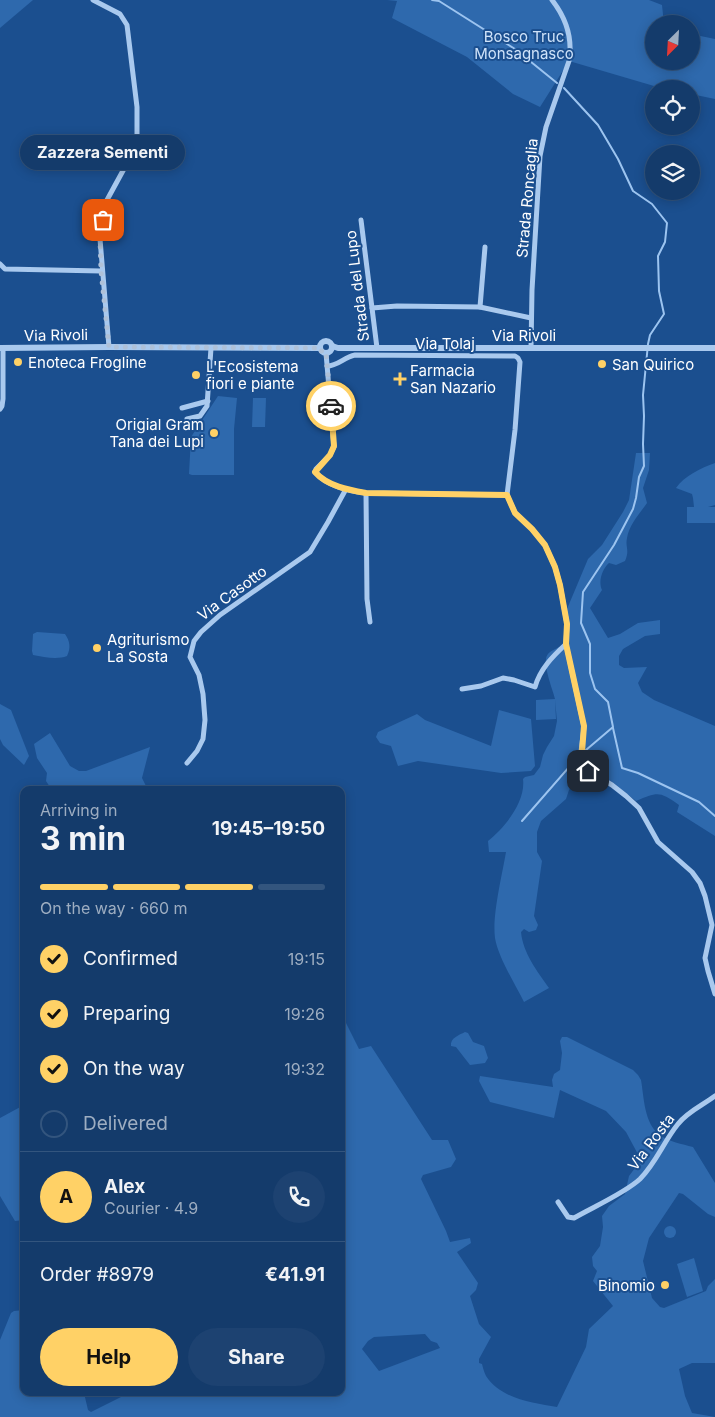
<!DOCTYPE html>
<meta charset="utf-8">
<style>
:root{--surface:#143b6b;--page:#1d4271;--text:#f1f3f6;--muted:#9dadc1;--line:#33557e;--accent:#ffd166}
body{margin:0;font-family:Inter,sans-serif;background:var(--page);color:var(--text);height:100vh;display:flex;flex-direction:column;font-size:19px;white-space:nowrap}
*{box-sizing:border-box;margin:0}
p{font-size:16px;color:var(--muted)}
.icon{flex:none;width:28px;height:28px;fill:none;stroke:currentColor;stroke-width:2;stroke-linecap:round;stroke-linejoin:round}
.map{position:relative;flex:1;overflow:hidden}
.drawer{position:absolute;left:20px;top:786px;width:325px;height:610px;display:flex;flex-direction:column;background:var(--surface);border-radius:10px;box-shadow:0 2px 12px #0003,0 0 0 1px var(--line)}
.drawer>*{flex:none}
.needle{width:32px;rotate:204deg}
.controls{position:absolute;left:645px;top:15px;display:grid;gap:10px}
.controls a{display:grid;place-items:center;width:55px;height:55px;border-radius:50%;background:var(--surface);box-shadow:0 2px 12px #0003,0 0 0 1px var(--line);font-size:25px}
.pin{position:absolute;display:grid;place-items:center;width:42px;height:42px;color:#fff;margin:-21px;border-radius:10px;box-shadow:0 2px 8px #0006}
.courier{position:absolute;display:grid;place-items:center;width:50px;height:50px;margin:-25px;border:4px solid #ffd166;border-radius:50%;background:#fff;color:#222;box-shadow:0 1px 6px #0007}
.bubble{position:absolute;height:35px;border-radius:18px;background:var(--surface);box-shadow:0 2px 12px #0003,0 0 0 1px var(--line);font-size:16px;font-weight:700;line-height:35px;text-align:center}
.summary em{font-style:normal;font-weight:700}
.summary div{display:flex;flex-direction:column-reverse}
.summary{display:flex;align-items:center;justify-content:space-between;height:85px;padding:0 20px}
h1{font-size:32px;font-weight:700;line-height:38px}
.bar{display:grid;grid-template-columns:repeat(4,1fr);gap:8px 5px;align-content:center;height:60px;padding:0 20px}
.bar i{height:6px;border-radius:4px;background:var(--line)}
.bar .selected{background:var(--accent)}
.bar p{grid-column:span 4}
.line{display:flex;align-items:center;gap:12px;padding:0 20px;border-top:1px solid var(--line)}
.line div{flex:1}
.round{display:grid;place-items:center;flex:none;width:52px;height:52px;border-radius:26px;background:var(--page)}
ol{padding:0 20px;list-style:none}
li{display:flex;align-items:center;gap:15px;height:55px}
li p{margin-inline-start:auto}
li .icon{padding:5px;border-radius:50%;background:var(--accent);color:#111;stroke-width:4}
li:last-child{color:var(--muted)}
li i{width:28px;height:28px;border:2px solid var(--line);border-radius:50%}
.button{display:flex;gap:10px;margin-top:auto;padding:10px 20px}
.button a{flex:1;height:58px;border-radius:30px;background:var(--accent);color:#111;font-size:20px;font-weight:700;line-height:58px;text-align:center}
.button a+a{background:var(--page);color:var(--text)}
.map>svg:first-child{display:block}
.green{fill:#2e69ad;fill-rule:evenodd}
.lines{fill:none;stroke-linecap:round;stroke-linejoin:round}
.stream{stroke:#9cc4f0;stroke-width:2}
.minor{stroke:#a9c9ee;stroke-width:5}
.tertiary{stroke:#a9c9ee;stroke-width:6}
.done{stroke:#afc1d8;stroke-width:5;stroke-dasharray:0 9}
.route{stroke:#ffd166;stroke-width:6}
.poi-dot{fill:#ffd166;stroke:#1b4f8f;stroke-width:2}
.labels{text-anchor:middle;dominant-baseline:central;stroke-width:4;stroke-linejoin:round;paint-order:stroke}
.park-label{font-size:15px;fill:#cfe3fa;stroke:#1b4f8f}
.street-label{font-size:15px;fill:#fff;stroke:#1b4f8f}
.poi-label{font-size:15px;fill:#fff;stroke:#1b4f8f;text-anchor:start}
</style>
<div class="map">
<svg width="715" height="1417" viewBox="0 0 715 1417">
<rect width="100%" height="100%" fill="#1b4f8f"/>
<g class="green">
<path d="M0,0H33L0,28Z"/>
<path d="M387,0H649L662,5L664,24H654V61H691V34L715,39V99L691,94V89H665L654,86L569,61L540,107L513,94L467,57L392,18L397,1Z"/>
<path d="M218,396L237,398L234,429V475H192L189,474L191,437Z"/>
<path d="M253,398H266L265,427H252Z"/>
<path d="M636,453H650L649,470L643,488L647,503C640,513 629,525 627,538C625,548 630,549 625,561L616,565L609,563C602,569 598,582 602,590L590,608L608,638L620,634L638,623L660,620V634L645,636L623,649L619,656V665L624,668L647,667L638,683L642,692L654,700L715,726V836L677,812L679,805C659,791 658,792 636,801L615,784L589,768L584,762L583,754L586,727L569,645V622L567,609L588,559L602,545L623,512L629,500Z"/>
<path d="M715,463V505L708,507H715V523H687V507H694L693,498L692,494L676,488C684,476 701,468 715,463Z"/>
<path d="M37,632L65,634C70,641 71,648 67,656C57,660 44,657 33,655L32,651L33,634Z"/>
<path d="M559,647H564L566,651L581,723C582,739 579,754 582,769L569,790L566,799L541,821L537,832V852L542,861L534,916L538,925L536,930L529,932L524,929L521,932C523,953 537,971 549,988L524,1002C515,984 498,957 495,938C492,915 502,876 506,852H489L488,841C505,828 526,801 523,779L525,777L534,775L540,767L543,755L547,747L554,736L557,721L555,700L556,719L536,720V700L555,699C553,690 541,662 548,654C550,651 556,649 559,647Z"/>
<path d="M0,704L11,710L29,756L24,765L3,745L0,739Z"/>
<path d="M499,710L531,719L535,766L531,771L501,773L418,761L398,766L391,746L380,743L376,737L378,732L417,714L425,720L491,746Z"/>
<path d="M50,733L70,766L79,771H86L150,747L142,778L148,790H52L46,781L47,773L37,758L34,744Z"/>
<path d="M344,1019L359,1049L371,1046L432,1140H448L456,1159L451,1167L423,1175L421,1179L446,1231L450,1242L470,1238L471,1243L457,1252L478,1283L476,1290L470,1296L479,1324L491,1337L479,1359V1363L482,1364C483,1368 484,1372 486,1376C501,1399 533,1403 557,1407L586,1347L589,1329L613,1306L593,1281L597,1271L593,1266L592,1257L600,1246L603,1227L602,1216L609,1206L625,1194L629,1176L638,1164L640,1158L626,1132L606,1111L560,1090L554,1118L490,1102L479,1081L480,1076L553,1087L552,1080L554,1074L560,1070L562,1053L560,1041L562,1037H567L633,1070L638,1075L641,1080C644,1097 644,1124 660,1135C669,1142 682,1144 693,1147L715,1183V1217L708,1214L683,1194L679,1193L649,1238L643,1261L652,1298L660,1307L664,1308L706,1291L708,1286L715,1279V1363H692L679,1369L685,1396L692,1413L715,1417H0V1340L11,1313L14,1311L24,1310V1392L84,1393L88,1410L91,1412L129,1393L341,1392V1021ZM425,1334L431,1341L437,1343L440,1348L379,1371L362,1349L368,1341L374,1337Z"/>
<path d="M465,1032L468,1033L473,1042L484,1046L488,1058L485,1063L470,1065L456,1047L451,1046C450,1038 459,1035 465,1032Z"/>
<path d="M24,1105V1220L15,1221L0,1196V1118Z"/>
<circle cx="670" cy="1232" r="6"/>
<path d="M694,1258L703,1291L687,1297L677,1264Z"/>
</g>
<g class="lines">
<g class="stream">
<path d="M432,0L439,1L515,49L557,83"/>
<path d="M564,88L598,125L618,159L633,191L652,204L667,223L665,242L658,256L659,291L664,314L650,335L648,344L643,395L644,416L643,444L644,466L639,477L636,498L633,509L614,545L583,592L581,623L590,644V673L595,689L608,702L613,727L586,750"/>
<path d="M613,728L622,768L638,773L699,802L715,816"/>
<path d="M522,821L577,758"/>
</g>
<g class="minor">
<path d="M93,0L120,14L127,25L137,107V145L107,200L100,239L109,347"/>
<path d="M361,220L377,348"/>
<path d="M0,264L5,269L101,271"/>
<path d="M480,307L485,247"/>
<path d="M372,308L397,306L480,307L531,318"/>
<path d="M531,348L532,290L540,156L546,127L569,61C573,38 566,18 552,0"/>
<path d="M326,353L334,447L330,455L316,469L315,472C327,486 349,491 366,493L507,495"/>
<path d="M327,366C338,366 344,357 355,355L515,356L518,358L520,362L515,430L507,495"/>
<path d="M182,408L208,401"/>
<path d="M0,409L2,406L3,399V348"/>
<path d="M187,419L200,416L207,406L211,348"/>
<path d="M366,493L367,599L370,622"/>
<path d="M507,495L515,513L532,529L545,545L555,567L560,585L567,624L566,644L584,727L581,752L583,764L588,771L612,785L626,796L639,808L658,842L692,872L700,883L705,896L712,925L705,958L708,971L715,994"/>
<path d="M462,689L481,686L503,678L514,680L535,687C540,669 553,656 566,644"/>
<path d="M187,763L197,751L203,739L205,720L203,694L199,675L190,657L194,641L201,632L220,615L310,552L328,522L346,489"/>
<path d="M558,1202L568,1217L574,1218C593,1207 625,1193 640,1179C656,1163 664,1141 678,1124C687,1112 703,1105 715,1096"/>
</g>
<g class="tertiary">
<circle cx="326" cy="347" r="6"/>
<path d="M332,346L338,348H715"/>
<path d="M0,348L109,347L320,348"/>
</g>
</g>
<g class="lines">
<path class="done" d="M103,220L100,239L101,271L109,347L320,348L322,352L326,353L331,406"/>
<path class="route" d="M331,406L334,446L330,455L315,472C327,486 349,490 366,493L507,495L515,513L532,529L545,545L555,567L560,585L567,624L566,644L584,726L582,752L583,764L588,771"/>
</g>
<g class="poi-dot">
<circle cx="18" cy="362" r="5"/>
<circle cx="602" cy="364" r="5"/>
<circle cx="196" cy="375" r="5"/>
<path d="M397.5 371.5h5v5h5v5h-5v5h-5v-5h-5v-5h5z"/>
<circle cx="214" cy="433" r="5"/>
<circle cx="97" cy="648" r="5"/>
<circle cx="665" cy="1285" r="5"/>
</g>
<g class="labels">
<g class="park-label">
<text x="524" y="36">Bosco Truc<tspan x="524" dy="17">Monsagnasco</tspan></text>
</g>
<g class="street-label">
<text transform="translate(527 198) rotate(-85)">Strada Roncaglia</text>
<text transform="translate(357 286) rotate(-97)">Strada del Lupo</text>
<text transform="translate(56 335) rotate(-1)">Via Rivoli</text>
<text x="524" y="335">Via Rivoli</text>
<text x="445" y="343">Via Tolaj</text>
<text transform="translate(232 593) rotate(-36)">Via Casotto</text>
<text transform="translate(651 1142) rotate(-53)">Via Rosta</text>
</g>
<g class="poi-label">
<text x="28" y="362">Enoteca Frogline</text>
<text x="612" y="364">San Quirico</text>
<text x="206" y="366">L'Ecosistema<tspan x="206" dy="17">fiori e piante</tspan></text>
<text x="410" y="370">Farmacia<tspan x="410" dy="17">San Nazario</tspan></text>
<text x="204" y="424" text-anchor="end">Origial Gram<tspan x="204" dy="17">Tana dei Lupi</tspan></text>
<text x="107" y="639">Agriturismo<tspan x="107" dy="17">La Sosta</tspan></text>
<text x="655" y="1285" text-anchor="end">Binomio</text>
</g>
</g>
</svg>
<div class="controls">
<a><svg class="needle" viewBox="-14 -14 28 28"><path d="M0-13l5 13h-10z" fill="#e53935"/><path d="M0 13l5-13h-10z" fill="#9dadc1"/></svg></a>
<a><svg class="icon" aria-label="locate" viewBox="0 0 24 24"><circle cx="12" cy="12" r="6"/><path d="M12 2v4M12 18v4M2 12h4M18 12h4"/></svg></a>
<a><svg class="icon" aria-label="layers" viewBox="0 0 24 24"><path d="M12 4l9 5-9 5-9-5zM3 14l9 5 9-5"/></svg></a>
</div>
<div class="pin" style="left:103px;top:220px;background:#ea580c"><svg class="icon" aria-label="bag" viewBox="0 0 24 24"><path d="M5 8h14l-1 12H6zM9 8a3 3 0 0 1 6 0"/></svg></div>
<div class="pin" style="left:588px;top:771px;background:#1f2937"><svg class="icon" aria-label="home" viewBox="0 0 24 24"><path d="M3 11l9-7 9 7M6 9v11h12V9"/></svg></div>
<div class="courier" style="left:331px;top:406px"><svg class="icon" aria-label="car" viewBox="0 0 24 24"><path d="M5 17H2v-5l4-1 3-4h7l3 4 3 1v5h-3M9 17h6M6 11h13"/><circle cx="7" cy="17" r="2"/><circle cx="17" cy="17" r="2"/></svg></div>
<div class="bubble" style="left:20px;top:135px;width:165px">Zazzera Sementi</div>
<section class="drawer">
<div class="summary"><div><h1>3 min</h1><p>Arriving in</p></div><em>19:45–19:50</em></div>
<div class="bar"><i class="selected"></i><i class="selected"></i><i class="selected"></i><i></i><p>On the way · 660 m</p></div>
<ol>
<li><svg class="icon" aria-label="check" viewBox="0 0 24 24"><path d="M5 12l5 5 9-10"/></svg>Confirmed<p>19:15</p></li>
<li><svg class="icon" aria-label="check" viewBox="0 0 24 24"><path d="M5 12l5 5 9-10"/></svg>Preparing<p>19:26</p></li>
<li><svg class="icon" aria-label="check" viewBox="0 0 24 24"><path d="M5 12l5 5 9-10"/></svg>On the way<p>19:32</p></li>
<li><i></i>Delivered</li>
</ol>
<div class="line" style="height:90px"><b class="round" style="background:var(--accent);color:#111">A</b><div><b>Alex</b><p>Courier · 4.9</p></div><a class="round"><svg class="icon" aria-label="phone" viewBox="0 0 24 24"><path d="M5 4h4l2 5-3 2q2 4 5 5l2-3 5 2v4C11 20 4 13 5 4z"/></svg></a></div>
<div class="line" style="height:65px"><div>Order #8979</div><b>€41.91</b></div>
<div class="button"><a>Help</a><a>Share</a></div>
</section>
</div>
